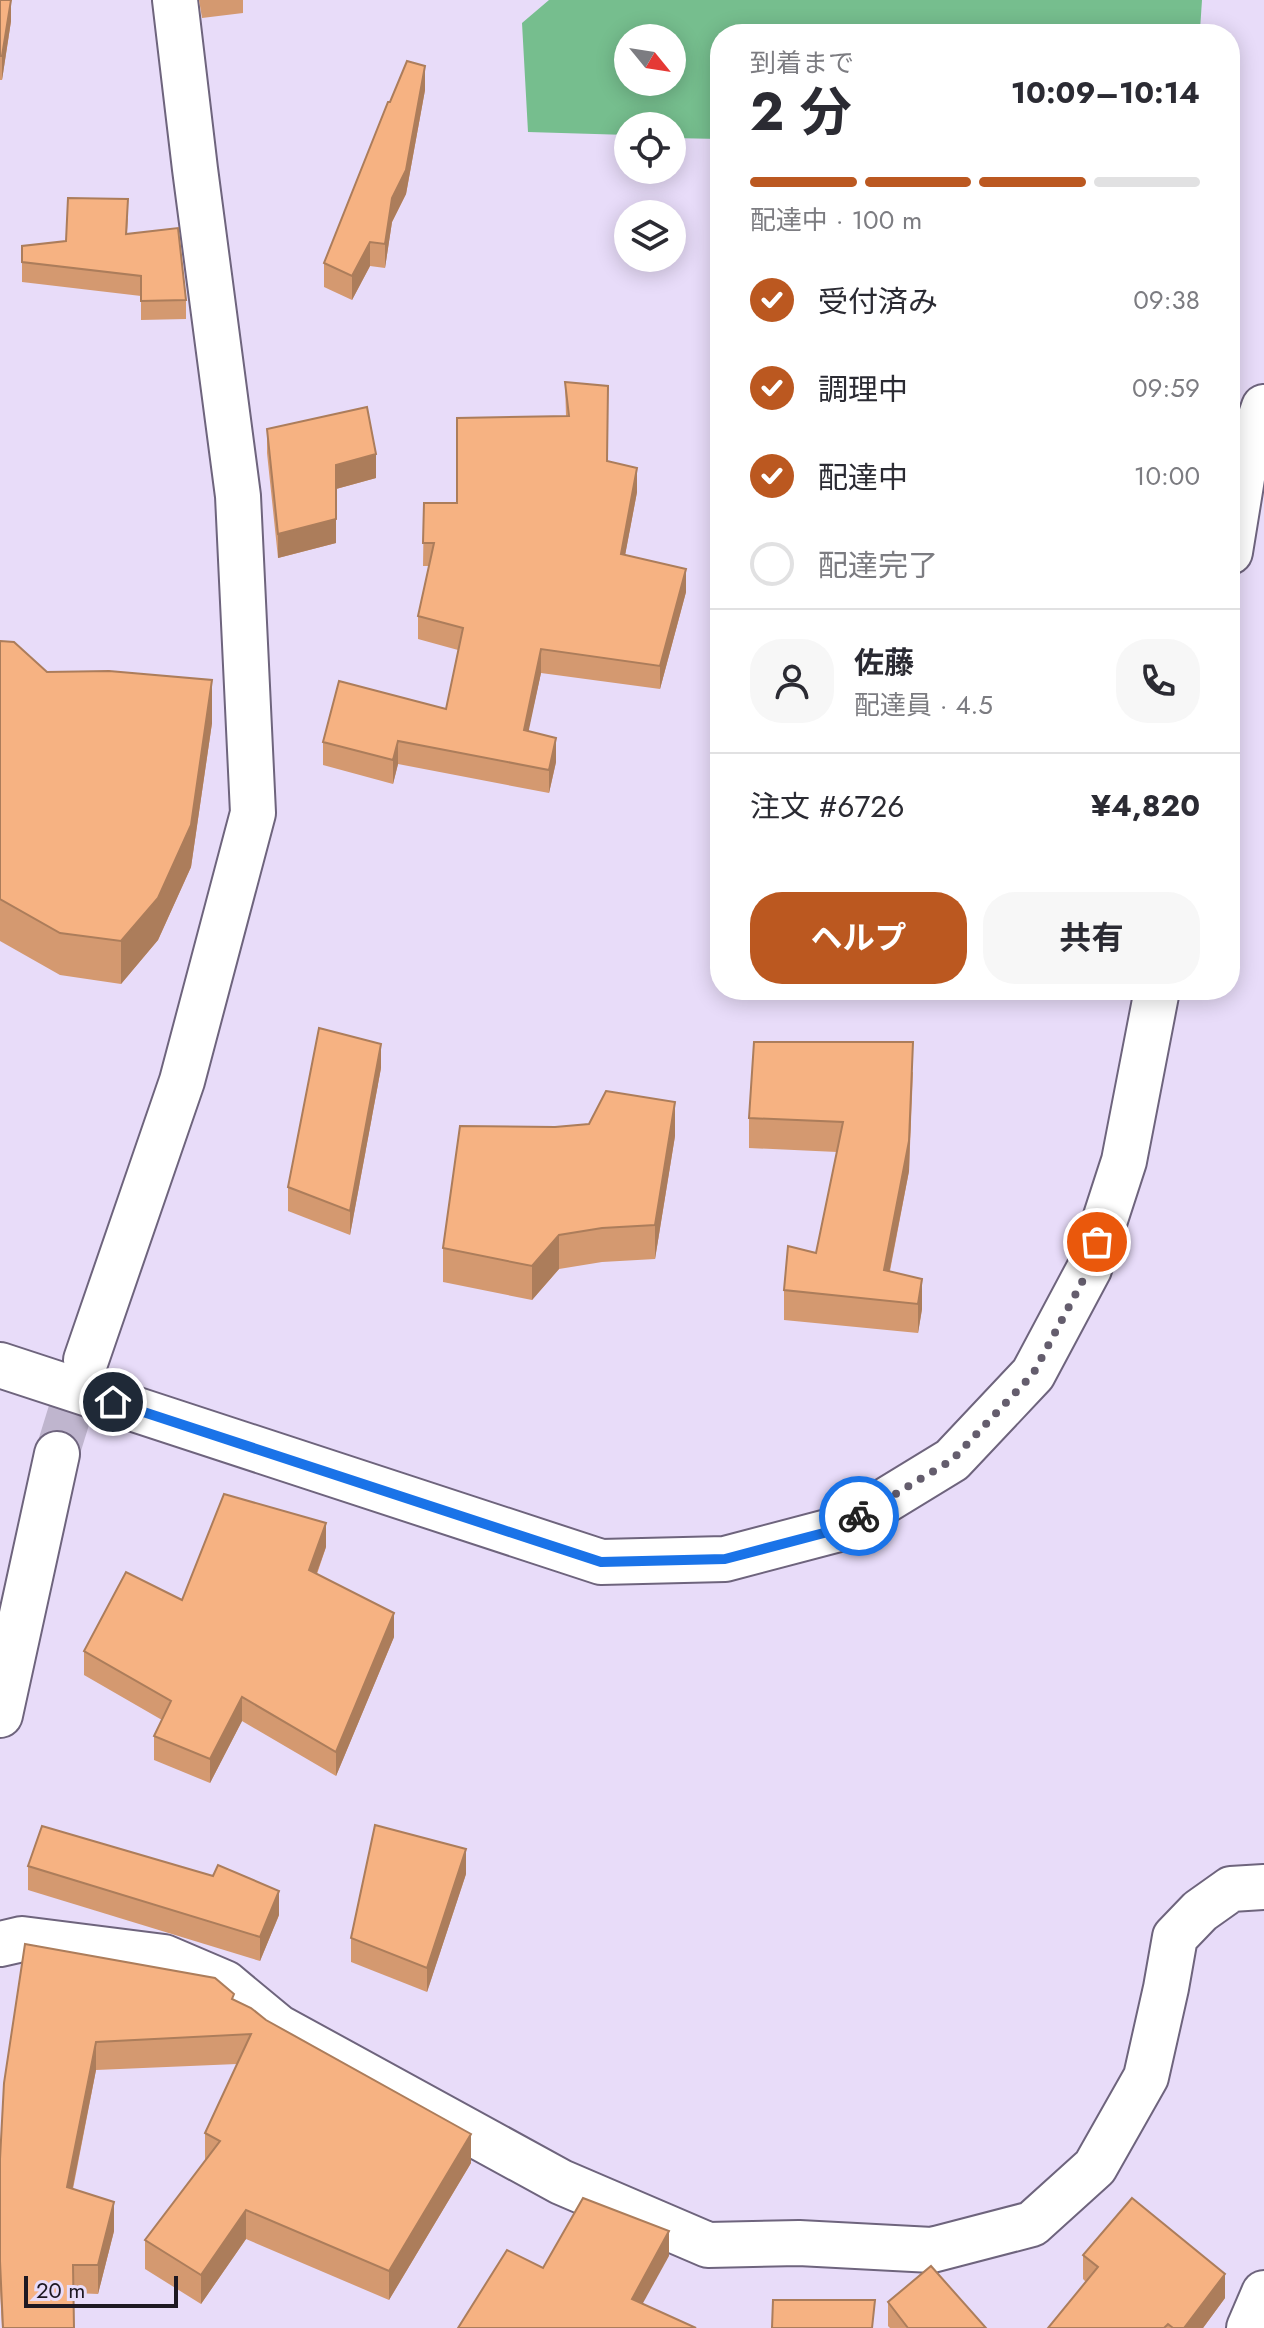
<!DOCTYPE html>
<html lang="ja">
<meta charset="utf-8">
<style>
:root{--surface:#fff;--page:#f7f7f7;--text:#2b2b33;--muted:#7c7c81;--line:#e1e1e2;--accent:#bb5820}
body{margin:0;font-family:Jost,"Noto Sans JP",sans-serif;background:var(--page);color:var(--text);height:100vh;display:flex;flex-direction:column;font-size:30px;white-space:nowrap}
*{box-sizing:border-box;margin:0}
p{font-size:26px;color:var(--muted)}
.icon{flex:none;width:44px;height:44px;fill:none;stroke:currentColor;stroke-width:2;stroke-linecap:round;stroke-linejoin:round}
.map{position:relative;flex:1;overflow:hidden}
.drawer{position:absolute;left:710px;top:24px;width:530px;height:976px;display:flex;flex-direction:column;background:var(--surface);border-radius:32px;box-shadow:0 4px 20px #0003}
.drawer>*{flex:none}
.needle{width:52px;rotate:120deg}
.tools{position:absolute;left:614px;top:24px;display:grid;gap:16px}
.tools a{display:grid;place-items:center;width:72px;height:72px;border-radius:50%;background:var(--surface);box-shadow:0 4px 20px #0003;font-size:40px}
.scale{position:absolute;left:24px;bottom:20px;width:154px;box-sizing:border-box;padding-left:8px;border:4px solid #1d1822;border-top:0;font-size:22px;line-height:28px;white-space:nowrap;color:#1d1822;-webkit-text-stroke:6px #e8dcf9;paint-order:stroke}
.pin{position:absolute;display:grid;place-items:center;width:68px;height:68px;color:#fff;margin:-34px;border:4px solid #fff;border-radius:50%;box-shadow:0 2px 8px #0007}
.courier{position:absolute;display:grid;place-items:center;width:80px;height:80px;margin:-40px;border:6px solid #1a73e8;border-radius:50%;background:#fff;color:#222;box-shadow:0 2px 10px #0007}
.summary em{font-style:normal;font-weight:700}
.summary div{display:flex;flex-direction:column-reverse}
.summary{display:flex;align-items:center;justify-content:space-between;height:136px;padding:0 40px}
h1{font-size:52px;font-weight:700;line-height:60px}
.bar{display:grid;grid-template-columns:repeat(4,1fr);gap:12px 8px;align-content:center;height:96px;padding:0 40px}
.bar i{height:10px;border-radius:6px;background:var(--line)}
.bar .selected{background:var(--accent)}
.bar p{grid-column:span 4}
.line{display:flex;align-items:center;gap:20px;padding:0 40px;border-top:2px solid var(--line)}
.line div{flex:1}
.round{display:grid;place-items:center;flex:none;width:84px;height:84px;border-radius:32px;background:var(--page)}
ol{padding:0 40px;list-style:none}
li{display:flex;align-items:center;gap:24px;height:88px}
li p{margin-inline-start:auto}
li .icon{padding:8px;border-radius:50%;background:var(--accent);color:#fff;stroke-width:4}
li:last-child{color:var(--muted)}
li i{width:44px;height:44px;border:4px solid var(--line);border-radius:50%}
.primary-button{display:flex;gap:16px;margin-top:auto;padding:16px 40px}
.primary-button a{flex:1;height:92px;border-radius:32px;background:var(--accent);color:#fff;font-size:32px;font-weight:700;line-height:92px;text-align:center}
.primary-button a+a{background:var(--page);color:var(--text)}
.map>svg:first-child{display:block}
.forest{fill:#76be8e;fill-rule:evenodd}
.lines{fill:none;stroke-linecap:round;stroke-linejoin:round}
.street-tunnel{stroke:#bfb5ce;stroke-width:44;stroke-dasharray:44 22;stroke-linecap:butt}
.street-casing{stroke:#6e647d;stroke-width:48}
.secondary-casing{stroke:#6e647d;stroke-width:48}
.street{stroke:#fff;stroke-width:44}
.secondary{stroke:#fff;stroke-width:44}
.wall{fill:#d49970}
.shaded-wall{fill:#ac7d5b}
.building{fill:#f6b282;stroke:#ac7d5b;stroke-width:2}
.done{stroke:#645d6d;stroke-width:8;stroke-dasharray:0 14.4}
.route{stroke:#1a73e8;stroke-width:10}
</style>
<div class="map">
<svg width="1264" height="2328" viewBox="0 0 1264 2328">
<rect width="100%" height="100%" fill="#e8dcf9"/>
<path class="forest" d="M549,0H1202L1200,30L1193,34H720V139L672,138V126H628V135L528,132L522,23ZM628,38H672V82H628Z"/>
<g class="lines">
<path class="street-tunnel" d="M57,1454L86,1360"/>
<g class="street-casing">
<g id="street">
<path d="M86,1360L182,1081L253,813L238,496L195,169L175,0"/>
<path d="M0,1715L57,1454"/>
<path d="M0,1944L22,1939L164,1957L225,1983L278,2027L561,2182L708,2245L799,2243L932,2250L1032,2224L1095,2167L1146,2077L1166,1988L1175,1937L1200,1911L1231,1889L1264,1887"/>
<path d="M1249,2328L1264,2293"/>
</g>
</g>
<g class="secondary-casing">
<g id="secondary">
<path d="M1230,552L1244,466L1264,407"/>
<path d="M0,1365L601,1562L725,1559L839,1529L952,1460L1033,1374L1089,1269L1124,1161L1157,990"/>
</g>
</g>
<use href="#street" class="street"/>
<use href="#secondary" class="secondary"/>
</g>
<g class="wall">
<path d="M0,0L11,21L2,80H0Z"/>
<path d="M199,0H243V13L202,18Z"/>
<path d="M425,90L406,194L392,222L385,268L370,266L352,300L324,287V263L390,102Z"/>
<path d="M128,218L127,234L186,300V319L141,320V296L22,282V246L66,241Z"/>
<path d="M565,382L607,461L637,492L625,555L686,592L660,689L541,673L528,731L556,762L549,793L398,764L393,784L323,765V742L446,709L458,650L418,639V616L429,566H423L424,503H457L566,416Z"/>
<path d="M267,429L376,478L336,489V543L278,558L267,453Z"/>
<path d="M0,641L47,672L212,723L191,867L158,940L121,984L60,975L0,941Z"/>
<path d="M381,1068L350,1235L288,1211V1187Z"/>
<path d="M913,1072L909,1171L890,1271L922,1309L918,1333L784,1320V1290L816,1253L837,1152L749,1148V1118Z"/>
<path d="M675,1136L655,1259L602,1262L559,1269L532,1300L443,1282V1248Z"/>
<path d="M326,1547L317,1574L394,1637L336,1776L242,1721L210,1783L154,1760V1736L162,1720L84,1675V1651L182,1600Z"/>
<path d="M28,1866L279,1915L260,1961L28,1890Z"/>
<path d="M466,1874L427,1992L351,1962V1938Z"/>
<path d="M25,1944L234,2000L266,2020L471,2163L389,2300L246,2239L201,2304L145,2269V2240L205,2161V2133L237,2064L96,2070L73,2189L114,2231L98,2294L74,2293V2328H2L0,2290V2159Z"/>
<path d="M1083,2255L1225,2298L1203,2328H1048L1086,2282L1083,2279Z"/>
<path d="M888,2302L986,2328H890L888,2326Z"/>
</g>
<g class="shaded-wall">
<path d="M11,0V21L2,80V56Z"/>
<path d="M425,66V90L406,194L392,222L385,268V244L392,198Z"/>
<path d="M370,242V266L352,300V276Z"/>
<path d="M376,454V478L336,489V465Z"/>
<path d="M637,468V492L621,577V554Z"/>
<path d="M336,519V543L278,558V534Z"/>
<path d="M686,569V592L660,689V666Z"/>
<path d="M541,649V673L524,753V730Z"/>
<path d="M212,680V723L191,867L158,940L121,984V941Z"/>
<path d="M556,738V762L549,793V770Z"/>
<path d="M398,741V764L393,784V760Z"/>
<path d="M913,1042L909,1171L884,1299V1270Z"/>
<path d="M381,1044V1068L350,1235V1211Z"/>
<path d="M675,1102V1136L655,1259V1225Z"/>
<path d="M559,1235V1269L532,1300V1266Z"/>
<path d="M922,1279V1309L918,1333V1304Z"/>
<path d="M326,1523V1547L309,1594V1570Z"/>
<path d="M394,1613V1637L336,1776V1752Z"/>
<path d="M242,1697V1721L210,1783V1759Z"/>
<path d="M466,1849V1874L427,1992V1968Z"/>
<path d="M279,1891V1915L260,1961V1937Z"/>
<path d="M96,2042V2070L67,2216V2187Z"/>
<path d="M471,2134V2163L389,2300V2271Z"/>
<path d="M114,2202V2231L98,2294V2265Z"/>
<path d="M246,2210V2239L201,2304V2275Z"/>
<path d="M669,2231V2256L632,2323V2299Z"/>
<path d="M1225,2274V2298L1203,2328H1184Z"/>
</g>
<g class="building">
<path d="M0,0H11L2,56H0Z"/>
<path d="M407,61L425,66L406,170L392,198L385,244L370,242L352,276L324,263L388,102H390Z"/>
<path d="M68,198L128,199L126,234L178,228L186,300L141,301V276L22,262V246L66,241Z"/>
<path d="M565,382L608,386L607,461L637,468L621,554L686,569L660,666L541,649L524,730L556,738L549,770L398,741L393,760L323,742L339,681L446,709L463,628L418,616L434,543H423L424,503H457V418L569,416Z"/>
<path d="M367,407L376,454L336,465V519L278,534L267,429Z"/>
<path d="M0,641L14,642L47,672L109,671L212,680L191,825L158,898L121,941L60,933L0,899Z"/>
<path d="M319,1028L381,1044L350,1211L288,1187Z"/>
<path d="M754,1042H913L909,1141L884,1270L922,1279L918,1304L784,1290L788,1246L816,1253L843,1122L749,1118Z"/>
<path d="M606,1091L675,1102L655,1225L602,1228L559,1235L532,1266L443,1248L460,1126L555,1127L589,1124Z"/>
<path d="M224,1494L326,1523L309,1570L394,1613L336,1752L242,1697L210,1759L154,1736L171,1701L84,1651L126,1572L182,1600Z"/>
<path d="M375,1825L466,1849L427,1968L351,1938Z"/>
<path d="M42,1826L213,1876L218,1865L279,1891L260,1937L28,1866Z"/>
<path d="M25,1944L215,1978L234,1994L232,1999L251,2008L266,2020L471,2134L389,2271L246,2210L201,2275L145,2240L220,2141L205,2133L251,2034L96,2042L67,2187L114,2202L98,2265H73L74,2328H3L0,2261V2159L4,2083Z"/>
<path d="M583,2198L669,2231L632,2299L696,2328H458L507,2250L543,2268Z"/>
<path d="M1132,2198L1225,2274L1184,2328H1173L1168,2324L1164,2328H1048L1098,2267L1083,2255Z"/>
<path d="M931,2266L986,2328H908L888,2302Z"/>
<path d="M773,2300H875L872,2328H772Z"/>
</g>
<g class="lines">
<path class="done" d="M859,1516L952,1460L1033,1374L1089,1269L1097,1242"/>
<path class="route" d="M113,1402L601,1562L725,1559L839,1529L859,1516"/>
</g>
</svg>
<div class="tools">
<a><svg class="needle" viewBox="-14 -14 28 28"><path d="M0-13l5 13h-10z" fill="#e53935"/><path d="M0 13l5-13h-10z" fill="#7c7c81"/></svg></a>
<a><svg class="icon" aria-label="locate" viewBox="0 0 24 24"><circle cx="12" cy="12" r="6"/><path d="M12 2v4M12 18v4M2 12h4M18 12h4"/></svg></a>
<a><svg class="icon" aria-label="layers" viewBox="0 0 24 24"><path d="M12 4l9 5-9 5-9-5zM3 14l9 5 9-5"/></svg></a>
</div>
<div class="scale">20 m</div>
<div class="pin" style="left:1097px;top:1242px;background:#ea580c"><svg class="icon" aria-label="bag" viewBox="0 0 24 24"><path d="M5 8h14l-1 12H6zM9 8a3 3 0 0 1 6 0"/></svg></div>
<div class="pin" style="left:113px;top:1402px;background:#1f2937"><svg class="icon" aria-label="home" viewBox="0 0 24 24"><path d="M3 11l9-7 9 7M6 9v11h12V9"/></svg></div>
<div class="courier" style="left:859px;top:1516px"><svg class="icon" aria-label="bike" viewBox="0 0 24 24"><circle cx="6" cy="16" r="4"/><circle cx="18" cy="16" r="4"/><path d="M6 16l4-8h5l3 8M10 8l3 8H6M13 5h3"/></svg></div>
<section class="drawer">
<div class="summary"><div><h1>2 分</h1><p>到着まで</p></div><em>10:09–10:14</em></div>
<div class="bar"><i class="selected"></i><i class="selected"></i><i class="selected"></i><i></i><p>配達中 · 100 m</p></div>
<ol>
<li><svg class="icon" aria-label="check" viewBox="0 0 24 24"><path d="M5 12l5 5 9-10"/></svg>受付済み<p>09:38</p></li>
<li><svg class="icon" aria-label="check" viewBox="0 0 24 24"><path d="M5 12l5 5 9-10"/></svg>調理中<p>09:59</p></li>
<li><svg class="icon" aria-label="check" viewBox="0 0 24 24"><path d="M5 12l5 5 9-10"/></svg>配達中<p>10:00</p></li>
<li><i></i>配達完了</li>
</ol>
<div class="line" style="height:144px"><a class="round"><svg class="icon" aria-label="person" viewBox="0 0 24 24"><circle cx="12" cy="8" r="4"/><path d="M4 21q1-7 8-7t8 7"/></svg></a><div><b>佐藤</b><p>配達員 · 4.5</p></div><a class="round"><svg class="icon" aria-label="phone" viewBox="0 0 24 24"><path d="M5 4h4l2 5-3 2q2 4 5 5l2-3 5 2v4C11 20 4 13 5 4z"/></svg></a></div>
<div class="line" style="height:104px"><div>注文 #6726</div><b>¥4,820</b></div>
<div class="primary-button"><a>ヘルプ</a><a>共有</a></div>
</section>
</div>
